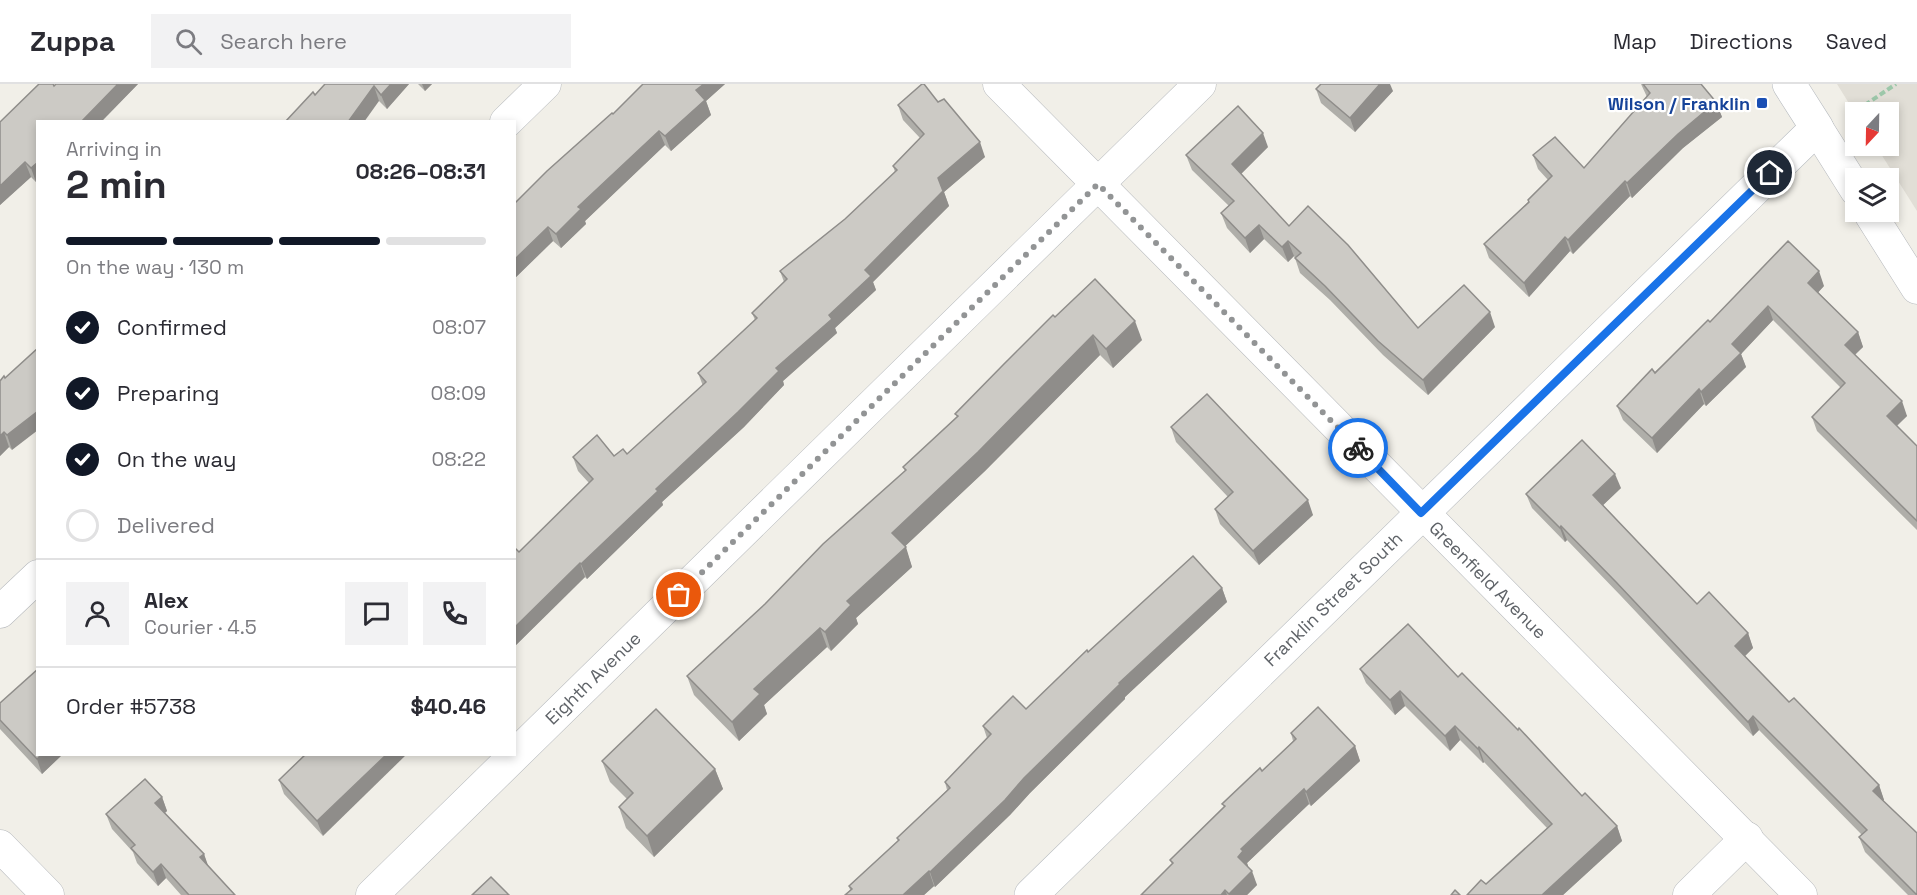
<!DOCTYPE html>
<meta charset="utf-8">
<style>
:root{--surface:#fff;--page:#f2f2f3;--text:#2b2b33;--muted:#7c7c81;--line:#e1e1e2;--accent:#111827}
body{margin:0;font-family:"Space Grotesk",sans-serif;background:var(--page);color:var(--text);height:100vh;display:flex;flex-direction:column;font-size:22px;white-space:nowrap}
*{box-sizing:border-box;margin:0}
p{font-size:20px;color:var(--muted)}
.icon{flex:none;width:33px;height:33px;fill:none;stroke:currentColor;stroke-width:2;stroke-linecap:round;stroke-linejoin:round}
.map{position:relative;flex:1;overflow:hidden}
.side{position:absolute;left:36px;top:36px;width:480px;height:636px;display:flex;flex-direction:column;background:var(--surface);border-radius:0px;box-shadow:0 3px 9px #0003}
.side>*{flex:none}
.needle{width:39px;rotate:202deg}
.tools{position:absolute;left:1845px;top:18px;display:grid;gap:12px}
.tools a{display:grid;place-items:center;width:54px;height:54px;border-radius:0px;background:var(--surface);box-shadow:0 3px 9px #0003;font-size:30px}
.pin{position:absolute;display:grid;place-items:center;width:51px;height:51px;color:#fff;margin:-26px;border:3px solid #fff;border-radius:50%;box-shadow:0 2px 6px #0007}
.courier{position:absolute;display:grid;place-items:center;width:60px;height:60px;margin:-30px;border:4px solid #1a73e8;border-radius:50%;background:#fff;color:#222;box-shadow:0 2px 8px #0007}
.head em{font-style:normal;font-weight:700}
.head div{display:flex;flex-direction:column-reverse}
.head{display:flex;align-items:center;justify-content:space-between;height:102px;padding:0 30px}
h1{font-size:39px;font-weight:700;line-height:45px}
.bar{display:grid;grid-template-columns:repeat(4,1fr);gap:9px 6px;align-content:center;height:72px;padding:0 30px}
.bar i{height:8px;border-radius:4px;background:var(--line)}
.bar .current{background:var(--accent)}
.bar p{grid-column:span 4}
.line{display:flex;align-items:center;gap:15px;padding:0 30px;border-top:2px solid var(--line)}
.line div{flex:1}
.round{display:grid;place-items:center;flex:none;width:63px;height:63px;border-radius:0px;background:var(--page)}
ol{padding:0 30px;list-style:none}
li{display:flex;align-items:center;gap:18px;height:66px}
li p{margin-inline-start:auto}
li .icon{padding:6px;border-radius:50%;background:var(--accent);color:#fff;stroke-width:4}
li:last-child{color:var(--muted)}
li i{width:33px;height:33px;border:3px solid var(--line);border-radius:50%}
header{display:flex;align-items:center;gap:36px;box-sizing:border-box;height:84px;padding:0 30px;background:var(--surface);border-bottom:2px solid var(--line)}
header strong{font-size:28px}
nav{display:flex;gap:33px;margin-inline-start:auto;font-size:21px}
.search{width:420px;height:54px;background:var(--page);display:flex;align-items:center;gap:15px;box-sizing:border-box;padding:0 21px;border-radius:0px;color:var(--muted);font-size:22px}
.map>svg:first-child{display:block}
.education{fill:#e1ded6}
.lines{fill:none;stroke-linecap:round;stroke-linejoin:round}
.street-casing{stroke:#b5b8bc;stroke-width:33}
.secondary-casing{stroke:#b6babf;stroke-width:34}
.path{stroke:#9cc7a9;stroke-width:4;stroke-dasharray:6 3;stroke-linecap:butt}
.street{stroke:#fff;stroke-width:32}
.secondary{stroke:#fff;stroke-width:33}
.wall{fill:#afaea9}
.shaded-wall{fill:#8f8d8a}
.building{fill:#cccac5;stroke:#8f8d8a;stroke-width:1.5}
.done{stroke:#929495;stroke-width:6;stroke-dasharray:0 10.8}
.route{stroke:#1a73e8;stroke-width:8}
.transit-dot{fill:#1a4fb4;stroke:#fff;stroke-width:2}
.labels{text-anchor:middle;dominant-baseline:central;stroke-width:4.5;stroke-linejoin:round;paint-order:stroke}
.transit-label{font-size:18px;font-weight:bold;fill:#164399;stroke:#fff;text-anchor:end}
.street-label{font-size:18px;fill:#5f6368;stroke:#fff}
</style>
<header>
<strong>Zuppa</strong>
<div class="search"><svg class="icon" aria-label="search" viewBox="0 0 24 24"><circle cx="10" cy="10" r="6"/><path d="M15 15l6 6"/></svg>Search here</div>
<nav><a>Map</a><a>Directions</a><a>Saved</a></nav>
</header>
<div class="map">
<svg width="1917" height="811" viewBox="0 0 1917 811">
<rect width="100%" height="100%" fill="#f1efe8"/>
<path class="education" d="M1837,0H1917V127L1876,62H1888V28L1855,29Z"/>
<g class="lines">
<g class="street-casing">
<g id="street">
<path d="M999,0L1801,811"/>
<path d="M506,38L545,0"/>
<path d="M1817,44L1856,106"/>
<path d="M1869,128L1917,204"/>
<path d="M0,528L38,492"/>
<path d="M0,762L48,811"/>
<path d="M372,811L1200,0"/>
<path d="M1689,811L1747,754"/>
</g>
</g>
<g class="secondary-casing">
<path id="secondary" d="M1031,811L1817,44L1789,0"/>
</g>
<path class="path" d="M1850,31L1896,0"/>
<use href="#street" class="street"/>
<use href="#secondary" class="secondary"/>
</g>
<g class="wall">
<path d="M39,0H53L54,2L56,0H138L101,38H38V97L36,98L31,93L0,121V38Z"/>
<path d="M325,0H409L387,25L379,17L315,11Z"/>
<path d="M418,0H432L425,7Z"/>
<path d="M643,0H725L706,17L711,31L671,67L665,61L585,137L586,140L561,164L553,157L514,195L613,30Z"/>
<path d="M1641,0H1701L1716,18L1722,33L1683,64L1632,114L1630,112L1573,170L1570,167L1529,213L1489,174L1484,160L1528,118V116L1548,96L1538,85L1533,71L1584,84L1647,13Z"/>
<path d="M1316,5L1393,7L1355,48L1321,19Z"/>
<path d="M938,18L985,73L944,108L949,122L873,198L876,206L835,244L837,249L783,297L784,301L744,343L662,418L663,421L587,495L585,493L514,563V463L519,468L589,399L578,387L573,373L614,372L627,370L703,302L698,289L755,236L752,229L784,198L780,187L845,135L895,88L893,82L920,54L903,36L898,21Z"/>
<path d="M1268,63L1241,90L1289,142L1418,244L1495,243L1428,311L1383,271L1330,216L1300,189L1295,174L1294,172L1288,178L1264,155L1250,169L1227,144L1221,129L1229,122L1192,86L1186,71Z"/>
<path d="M1824,202L1818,208L1858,248L1863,263L1855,271L1907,332L1897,342L1917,362V446L1817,347L1812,333L1841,304L1773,236L1741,270L1746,283L1706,322L1704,320L1657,369L1623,336L1617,322L1710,238Z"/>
<path d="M1055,233L1142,256L1113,284L1100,271L985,387L905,462L912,483L856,534L858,540L831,567L827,563L764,621L767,630L739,657L694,611L687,592L765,520L905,387L903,383L957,333L955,330Z"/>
<path d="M5,294L12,366L9,363L0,372Z"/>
<path d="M1171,343L1313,431L1259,481L1220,440L1215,425L1228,413L1176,358Z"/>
<path d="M1621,404L1603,421L1697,520L1748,549L1753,564L1745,572L1789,618L1879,701L1884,716H1883L1917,811H1908L1865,768L1859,753L1862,751L1759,646L1753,652L1621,512L1567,456L1565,458L1532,424L1526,410Z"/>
<path d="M1222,504L1227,518L1125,613V615L1030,709L1010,731L935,803L934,802L924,811H845L850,806L849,802L898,757L897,754L947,706L945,698L987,654L983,642L1026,625L1088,568Z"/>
<path d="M1360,585L1458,593L1582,712L1617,742L1622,757L1563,811H1467L1486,800L1547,744L1484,678L1483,679L1460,656L1450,667L1405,622L1395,631L1366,599Z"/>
<path d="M0,619L38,670H63L42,690L0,645Z"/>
<path d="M1291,649L1355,662L1360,677L1311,722L1309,720L1247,779L1248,782H1247L1257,801L1247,811H1141L1172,780L1170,776L1224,723L1222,720L1262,687L1293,657Z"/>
<path d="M306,670L323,752L284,710L279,696Z"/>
<path d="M602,677L715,685L723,705L654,773L626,744L619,723L627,715L610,698Z"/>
<path d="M162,713L167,727L165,729L204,770L207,781L235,811H181L166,794L158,802L137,779L133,768L112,745L106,730Z"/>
</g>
<g class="shaded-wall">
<path d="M118,0H138L101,38H81Z"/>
<path d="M391,0H409L387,25L381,11Z"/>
<path d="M422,0H432L425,7Z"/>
<path d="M704,0H725L706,17L711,31L671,67L665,52L696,6Z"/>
<path d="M1380,0H1390L1393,7L1355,48L1350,34Z"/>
<path d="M374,2L379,17L364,38H348Z"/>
<path d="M1716,18L1722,33L1683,64L1632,114L1627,99L1678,50Z"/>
<path d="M659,47L665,61L585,137L586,140L561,164L556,150L578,123Z"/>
<path d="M1263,49L1268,63L1237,94L1232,80Z"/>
<path d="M980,58L985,73L944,108L949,122L873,198L876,206L835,244L837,249L783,297L784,301L744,343L662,418L663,421L587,495L581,480L829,231L938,94Z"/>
<path d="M25,78L31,93L0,121V102Z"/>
<path d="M38,78V97L36,98L31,84Z"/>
<path d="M1625,97L1630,112L1573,170L1568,156Z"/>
<path d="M1259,141L1264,155L1250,169L1245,154Z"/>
<path d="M548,143L553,157L514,195V176Z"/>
<path d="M1565,153L1570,167L1529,213L1524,199Z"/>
<path d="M1288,157L1294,172L1288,178L1282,163Z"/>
<path d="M1819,187L1824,202L1814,213L1808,199Z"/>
<path d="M1768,222L1773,236L1741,270L1746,283L1706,322L1701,308L1732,260Z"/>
<path d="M1490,228L1495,243L1428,311L1423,296Z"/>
<path d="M1135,237L1142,256L1113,284L1106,265Z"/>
<path d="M1858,248L1863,263L1850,275L1845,261Z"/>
<path d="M1093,251L1100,271L985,387L899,468L892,449Z"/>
<path d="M1699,305L1704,320L1657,369L1652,354Z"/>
<path d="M1902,317L1907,332L1892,346L1887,332Z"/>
<path d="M38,327V346L12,366L7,351Z"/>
<path d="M4,348L9,363L0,372V352Z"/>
<path d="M1615,390L1621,404L1599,425L1593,411Z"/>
<path d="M1308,416L1313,431L1259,481L1253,467Z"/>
<path d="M1561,442L1567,456L1565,458L1560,444Z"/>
<path d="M906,463L912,483L856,534L858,540L831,567L825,548L847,517Z"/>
<path d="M580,479L585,493L514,563V544Z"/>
<path d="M1222,504L1227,518L1125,613V615L1030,709L1010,731L935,803L930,788L1119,599Z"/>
<path d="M820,544L827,563L764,621L767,630L739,657L732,638L754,605Z"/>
<path d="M1748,549L1753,564L1741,576L1735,562Z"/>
<path d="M1400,607L1405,622L1395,631L1390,616Z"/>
<path d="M1753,632L1759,646L1753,652L1748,638Z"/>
<path d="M1455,642L1460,656L1450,667L1445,652Z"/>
<path d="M1355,662L1360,677L1311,722L1306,708Z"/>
<path d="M1479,663L1484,678L1483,679L1478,665Z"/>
<path d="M42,670H63L42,690L37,675Z"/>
<path d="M387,670H407L323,752L317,737Z"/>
<path d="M715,685L723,705L654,773L647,752Z"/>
<path d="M1879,701L1884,716L1879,721L1873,707Z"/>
<path d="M1304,705L1309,720L1247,779L1248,782L1243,787L1238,773L1241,765Z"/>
<path d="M162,713L167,727L160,733L155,719Z"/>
<path d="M1617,742L1622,757L1563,811H1542Z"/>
<path d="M204,770L209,784L200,773Z"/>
<path d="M161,780L166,794L158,802L153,788Z"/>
<path d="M929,787L934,802L924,811H903Z"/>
<path d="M1252,787L1257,801L1247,811H1229V810Z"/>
<path d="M1225,806L1227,811H1221Z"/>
</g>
<g class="building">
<path d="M39,0H53L54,2L56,0H118L81,38H38V78L31,84L25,78L0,102V38Z"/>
<path d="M325,0H391L381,11L374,2L348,38H285L313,8L315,11Z"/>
<path d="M643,0H704L696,6L705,16L665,52L659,47L578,123L581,125L556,150L548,143L514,176V120L547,87L612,29L613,30Z"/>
<path d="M922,0H924L938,18L944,15L980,58L938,94L943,107L865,186L871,192L829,231L832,235L776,284L779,287L738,328L656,405L658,407L581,480L580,479L514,544V463L519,468L593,395L573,373L597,351L614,372L623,365L627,370L706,298L698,289L757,234L752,229L787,195L780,187L845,135L897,86L893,82L924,50L898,21Z"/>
<path d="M1321,0H1380L1350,34L1316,5Z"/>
<path d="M1643,0H1701L1716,18L1678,50L1627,99L1625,97L1568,156L1565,153L1524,199L1484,160L1529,118L1528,116L1552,92L1533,71L1555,53L1584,84L1650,9Z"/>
<path d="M1238,22L1263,49L1232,80L1289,142L1308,122L1348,161L1418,244L1464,201L1490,228L1423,296L1378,257L1325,202L1295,174L1301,169L1288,157L1282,163L1259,141L1245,154L1221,129L1234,117L1186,71Z"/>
<path d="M1788,157L1819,187L1808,199L1858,248L1845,261L1902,317L1887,332L1917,362V437L1812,333L1845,299L1768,222L1732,260L1741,269L1701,308L1699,305L1652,354L1617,322L1652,285L1655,289L1708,236L1710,238Z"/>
<path d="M1095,195L1135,237L1106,265L1093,251L978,368L892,449L906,463L847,517L851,521L825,548L820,544L754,605L760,610L732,638L687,592L765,520L823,460L906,386L903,383L958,332L955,330L1003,281L1053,231L1055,233Z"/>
<path d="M38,264V327L7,351L4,348L0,352V297L4,292L5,294Z"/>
<path d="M1207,310L1308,416L1253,467L1215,425L1233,408L1171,343Z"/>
<path d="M1582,356L1615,390L1593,411L1697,520L1709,508L1748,549L1735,562L1789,618L1794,614L1832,653L1879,701L1873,707L1917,749V811L1859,753L1867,746L1753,632L1748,638L1616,498L1561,442L1560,444L1526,410Z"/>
<path d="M1193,472L1222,504L1119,599L1120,600L1024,694L1005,716L930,788L929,787L903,811H845L852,805L849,802L899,756L897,754L950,704L945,698L991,650L983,642L1013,612L1026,625L1087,566L1088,568Z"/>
<path d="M1408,540L1458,593L1462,589L1518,646L1519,644L1582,712L1585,709L1617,742L1542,811H1467L1481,796L1486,800L1552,740L1479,663L1478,665L1455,642L1445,652L1400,607L1390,616L1360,585Z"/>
<path d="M38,585V670H42L37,675L0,636V619Z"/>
<path d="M1318,623L1355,662L1306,708L1304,705L1241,765L1243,767L1238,773L1252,787L1229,810L1225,806L1221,811H1141L1173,779L1170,776L1225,722L1222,720L1260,684L1262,687L1296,655L1291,649Z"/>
<path d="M656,625L715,685L647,752L619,723L633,709L602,677Z"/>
<path d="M306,670H387L317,737L279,696Z"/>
<path d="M145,695L162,713L155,719L204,770L200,773L235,811H189L161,780L153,788L131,764L135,761L106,730Z"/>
<path d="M491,793L509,811H472Z"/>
<path d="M1455,806L1460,811H1451Z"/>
</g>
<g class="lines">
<path class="done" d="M679,511L1098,100L1358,364"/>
<path class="route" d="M1358,364L1421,429L1770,89"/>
</g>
<rect class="transit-dot" x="1756" y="13" width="12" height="12" rx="3"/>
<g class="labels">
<g class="transit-label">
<text x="1750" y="19">Wilson / Franklin</text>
</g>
<g class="street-label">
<text transform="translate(1488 496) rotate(45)">Greenfield Avenue</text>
<text transform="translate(1333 515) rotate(-44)">Franklin Street South</text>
<text transform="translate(593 594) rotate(-44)">Eighth Avenue</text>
</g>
</g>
</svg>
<div class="tools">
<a><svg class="needle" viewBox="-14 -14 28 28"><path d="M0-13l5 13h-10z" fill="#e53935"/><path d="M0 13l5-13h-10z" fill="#7c7c81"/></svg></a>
<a><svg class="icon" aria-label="layers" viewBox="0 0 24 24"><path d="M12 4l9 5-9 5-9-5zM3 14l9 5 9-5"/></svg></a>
</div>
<div class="pin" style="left:679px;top:511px;background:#ea580c"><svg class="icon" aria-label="bag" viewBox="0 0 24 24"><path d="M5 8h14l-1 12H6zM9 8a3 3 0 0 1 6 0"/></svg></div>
<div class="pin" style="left:1770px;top:89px;background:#1f2937"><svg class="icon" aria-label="home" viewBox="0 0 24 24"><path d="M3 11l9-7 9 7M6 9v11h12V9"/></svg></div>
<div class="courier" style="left:1358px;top:364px"><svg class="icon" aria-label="bike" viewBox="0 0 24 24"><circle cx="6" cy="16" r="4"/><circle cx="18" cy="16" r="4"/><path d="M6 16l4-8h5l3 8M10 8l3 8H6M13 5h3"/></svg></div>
<section class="side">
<div class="head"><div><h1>2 min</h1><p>Arriving in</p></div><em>08:26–08:31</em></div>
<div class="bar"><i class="current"></i><i class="current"></i><i class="current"></i><i></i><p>On the way · 130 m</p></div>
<ol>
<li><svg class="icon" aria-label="check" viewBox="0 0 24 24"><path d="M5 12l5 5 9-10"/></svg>Confirmed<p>08:07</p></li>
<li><svg class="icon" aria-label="check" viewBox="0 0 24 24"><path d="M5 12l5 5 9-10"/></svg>Preparing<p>08:09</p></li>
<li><svg class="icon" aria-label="check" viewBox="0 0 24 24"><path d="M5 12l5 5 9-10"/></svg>On the way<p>08:22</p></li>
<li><i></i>Delivered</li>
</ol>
<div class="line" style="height:108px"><a class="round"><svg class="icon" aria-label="person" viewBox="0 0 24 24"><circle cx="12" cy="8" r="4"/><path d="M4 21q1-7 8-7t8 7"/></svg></a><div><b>Alex</b><p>Courier · 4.5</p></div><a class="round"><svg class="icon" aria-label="chat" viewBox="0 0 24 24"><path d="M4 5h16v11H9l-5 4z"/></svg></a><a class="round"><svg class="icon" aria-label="phone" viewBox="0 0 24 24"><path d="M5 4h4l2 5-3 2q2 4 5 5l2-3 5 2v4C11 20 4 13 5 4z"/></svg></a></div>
<div class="line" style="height:78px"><div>Order #5738</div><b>$40.46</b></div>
</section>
</div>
